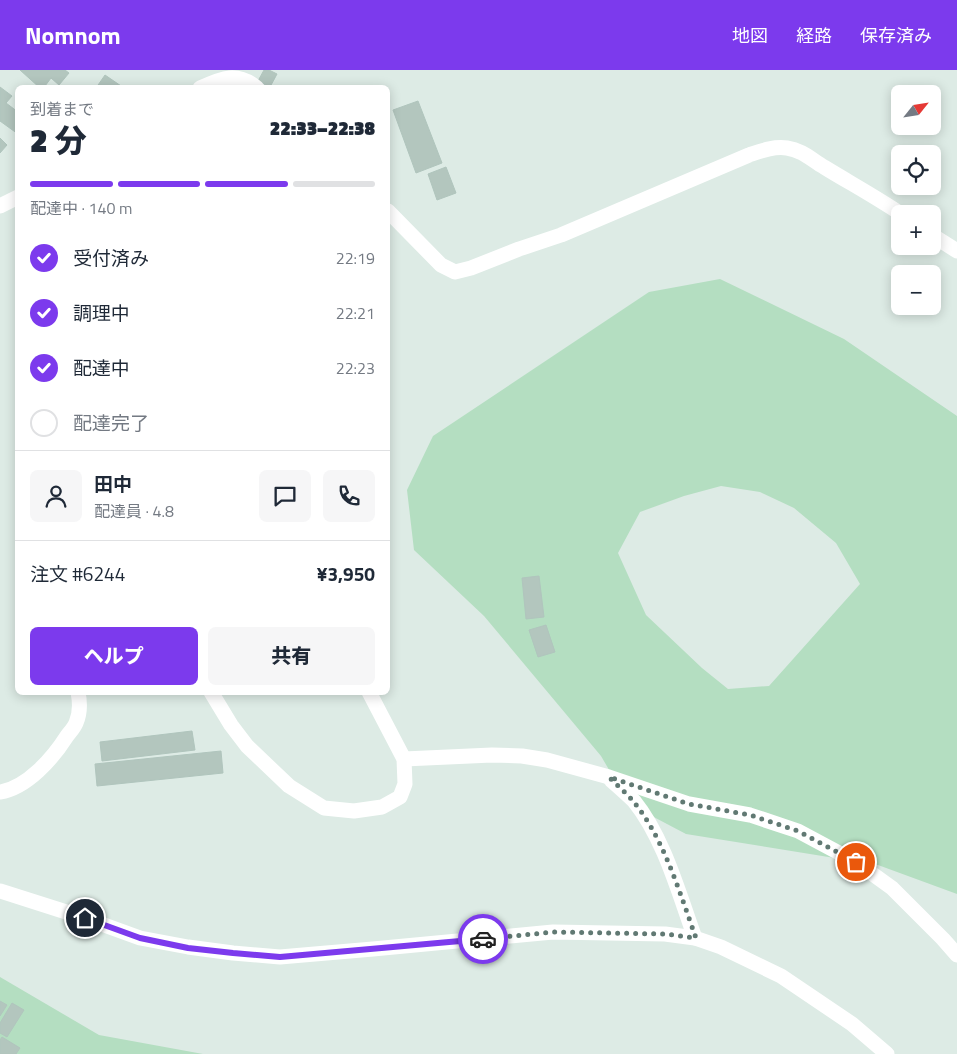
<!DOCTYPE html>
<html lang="ja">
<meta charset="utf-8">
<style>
:root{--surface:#fff;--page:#f6f6f7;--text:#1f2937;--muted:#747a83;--line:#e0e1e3;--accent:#7c3aed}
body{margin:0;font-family:"Titillium Web","Noto Sans JP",sans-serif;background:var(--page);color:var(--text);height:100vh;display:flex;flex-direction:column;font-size:19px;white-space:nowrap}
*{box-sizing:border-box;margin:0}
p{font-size:16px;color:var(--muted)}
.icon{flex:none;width:28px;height:28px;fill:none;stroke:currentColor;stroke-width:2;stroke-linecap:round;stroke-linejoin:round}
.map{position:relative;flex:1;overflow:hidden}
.panel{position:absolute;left:15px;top:15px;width:375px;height:610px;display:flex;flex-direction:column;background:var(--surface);border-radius:8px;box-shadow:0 2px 12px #0003}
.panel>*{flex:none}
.needle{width:32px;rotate:60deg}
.controls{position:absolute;left:891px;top:15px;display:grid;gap:10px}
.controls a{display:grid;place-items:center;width:50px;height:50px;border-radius:8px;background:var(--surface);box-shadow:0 2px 12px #0003;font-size:25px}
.pin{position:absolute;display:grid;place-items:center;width:42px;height:42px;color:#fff;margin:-21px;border:2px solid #fff;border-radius:50%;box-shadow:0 1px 5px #0007}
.courier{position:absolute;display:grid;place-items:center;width:50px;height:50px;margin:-25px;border:4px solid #7c3aed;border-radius:50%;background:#fff;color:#222;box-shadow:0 1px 6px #0007}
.head em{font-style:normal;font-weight:800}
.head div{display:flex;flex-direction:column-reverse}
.head{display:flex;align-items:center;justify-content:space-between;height:85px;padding:0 15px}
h1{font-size:32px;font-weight:800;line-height:38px}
.bar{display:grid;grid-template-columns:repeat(4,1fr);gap:8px 5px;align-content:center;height:60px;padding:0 15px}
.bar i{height:6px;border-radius:4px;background:var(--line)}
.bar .active{background:var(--accent)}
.bar p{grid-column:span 4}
.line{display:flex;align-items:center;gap:12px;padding:0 15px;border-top:1px solid var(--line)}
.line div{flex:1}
.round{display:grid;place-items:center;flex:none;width:52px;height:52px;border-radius:8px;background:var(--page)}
ol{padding:0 15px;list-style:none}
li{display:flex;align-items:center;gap:15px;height:55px}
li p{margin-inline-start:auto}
li .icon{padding:5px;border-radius:50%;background:var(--accent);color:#fff;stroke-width:4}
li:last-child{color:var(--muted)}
li i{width:28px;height:28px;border:2px solid var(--line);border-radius:50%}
.action{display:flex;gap:10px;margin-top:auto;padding:10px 15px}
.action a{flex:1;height:58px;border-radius:8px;background:var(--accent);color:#fff;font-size:20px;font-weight:800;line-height:58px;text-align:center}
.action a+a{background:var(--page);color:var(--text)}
header{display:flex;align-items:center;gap:30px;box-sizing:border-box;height:70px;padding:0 25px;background:var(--accent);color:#fff}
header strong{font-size:24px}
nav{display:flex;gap:28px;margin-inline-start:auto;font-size:18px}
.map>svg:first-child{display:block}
.green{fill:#b4dec1;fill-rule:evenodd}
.building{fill:#b3c6be;stroke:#b0c5bd}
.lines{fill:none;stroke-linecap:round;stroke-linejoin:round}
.minor{stroke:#fff;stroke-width:15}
.tertiary{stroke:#fff;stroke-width:15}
.done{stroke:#617973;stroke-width:5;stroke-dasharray:0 9}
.route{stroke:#7c3aed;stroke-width:6}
</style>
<header>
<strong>Nomnom</strong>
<nav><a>地図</a><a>経路</a><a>保存済み</a></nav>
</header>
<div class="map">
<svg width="957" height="984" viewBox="0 0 957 984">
<rect width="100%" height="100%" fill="#ddebe5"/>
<g class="green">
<path d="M720,209L844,269L957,346V824L878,795L686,764L629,734L601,686L484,546L414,480L407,420L433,366L649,222ZM721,416L760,422L794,438L836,473L860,514L769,616L728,619L702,598L646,545L618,483L640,442L684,426Z"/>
<path d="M0,907L99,965L203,984H0Z"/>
</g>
<g class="building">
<path d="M20,0H65L69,3L59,15L51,8L45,16L46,18H40Z"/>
<path d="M264,0H269L277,4L270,17L258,11Z"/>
<path d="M105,5L124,18H96Z"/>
<path d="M0,17L12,26L6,33L18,42V64L0,51Z"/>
<path d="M418,31L442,93L416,103L393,40Z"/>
<path d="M0,68L7,75L0,83Z"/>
<path d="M446,97L456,123L437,130L428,104Z"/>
<path d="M539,506L544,547L526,549L522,508Z"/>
<path d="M546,555L555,582L538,587L529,560Z"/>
<path d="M192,661L195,680L102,691L100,672Z"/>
<path d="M221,681L223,703L97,716L95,694Z"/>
<path d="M0,931L7,935L0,946Z"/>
<path d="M12,933L24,940L7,967L0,963V953Z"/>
<path d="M2,967L20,978L16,984H0V970Z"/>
</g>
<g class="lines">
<g class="minor">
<path d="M200,18C222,8 237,1 257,18"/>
<path d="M0,136L18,127"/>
<path d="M388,141L441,195L455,202L471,198L519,179L561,165L749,85C761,81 774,76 787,78C802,80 812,90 824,97C850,113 876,127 901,144"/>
<path d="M932,165L957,181"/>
<path d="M211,622L231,655L247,676L289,716L324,738L354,741L382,737L400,727L405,714L404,689L369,622"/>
<path d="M404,689L492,685L522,686L547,690L609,707L689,734L750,745L798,761L856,792L892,818L943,869L957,885"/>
<path d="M611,710C619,717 627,724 634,731C664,768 679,824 695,868"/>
<path d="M0,722C27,718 53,688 67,666C70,662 74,658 76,653C80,644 80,632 78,622"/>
</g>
<path class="tertiary" d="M0,821L85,848L140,868L188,877L233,883L280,887L373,879L553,862L665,864L695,868L721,877L781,906L852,954L887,984"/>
</g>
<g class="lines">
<path class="done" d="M483,869L553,862L665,864L696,868C680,824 664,768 633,731C626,723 617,715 609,707L689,734L750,745L798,761L856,792"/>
<path class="route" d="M85,848L140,868L188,878L233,883L280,887L483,869"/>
</g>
</svg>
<div class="controls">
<a><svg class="needle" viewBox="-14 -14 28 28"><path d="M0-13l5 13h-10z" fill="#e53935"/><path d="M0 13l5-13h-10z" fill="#747a83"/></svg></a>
<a><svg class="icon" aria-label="locate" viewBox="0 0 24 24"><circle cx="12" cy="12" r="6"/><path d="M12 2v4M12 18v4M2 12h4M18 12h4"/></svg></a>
<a>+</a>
<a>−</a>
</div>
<div class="pin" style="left:856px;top:792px;background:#ea580c"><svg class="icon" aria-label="bag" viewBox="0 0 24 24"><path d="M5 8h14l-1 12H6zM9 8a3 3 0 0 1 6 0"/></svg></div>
<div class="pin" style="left:85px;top:848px;background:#1f2937"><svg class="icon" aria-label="home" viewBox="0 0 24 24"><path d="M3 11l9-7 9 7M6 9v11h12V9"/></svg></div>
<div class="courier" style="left:483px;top:869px"><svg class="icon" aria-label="car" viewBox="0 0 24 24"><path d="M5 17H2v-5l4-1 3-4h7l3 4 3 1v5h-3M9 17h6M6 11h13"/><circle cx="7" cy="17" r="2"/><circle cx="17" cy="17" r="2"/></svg></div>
<section class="panel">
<div class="head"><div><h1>2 分</h1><p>到着まで</p></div><em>22:33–22:38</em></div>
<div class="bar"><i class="active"></i><i class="active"></i><i class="active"></i><i></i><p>配達中 · 140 m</p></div>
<ol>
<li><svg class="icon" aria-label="check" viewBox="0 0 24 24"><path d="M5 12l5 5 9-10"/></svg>受付済み<p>22:19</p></li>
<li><svg class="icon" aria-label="check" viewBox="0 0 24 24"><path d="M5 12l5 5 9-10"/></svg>調理中<p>22:21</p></li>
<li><svg class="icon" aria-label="check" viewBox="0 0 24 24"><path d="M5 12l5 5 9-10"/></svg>配達中<p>22:23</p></li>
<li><i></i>配達完了</li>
</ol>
<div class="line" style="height:90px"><a class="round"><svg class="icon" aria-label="person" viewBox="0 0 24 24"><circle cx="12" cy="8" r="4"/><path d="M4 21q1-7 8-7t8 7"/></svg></a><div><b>田中</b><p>配達員 · 4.8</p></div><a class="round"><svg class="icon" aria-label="chat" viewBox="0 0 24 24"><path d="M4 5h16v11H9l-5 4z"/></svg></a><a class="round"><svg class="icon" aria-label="phone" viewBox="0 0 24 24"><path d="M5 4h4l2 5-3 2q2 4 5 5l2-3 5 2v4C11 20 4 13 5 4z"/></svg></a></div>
<div class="line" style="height:65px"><div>注文 #6244</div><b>¥3,950</b></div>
<div class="action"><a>ヘルプ</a><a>共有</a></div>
</section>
</div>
